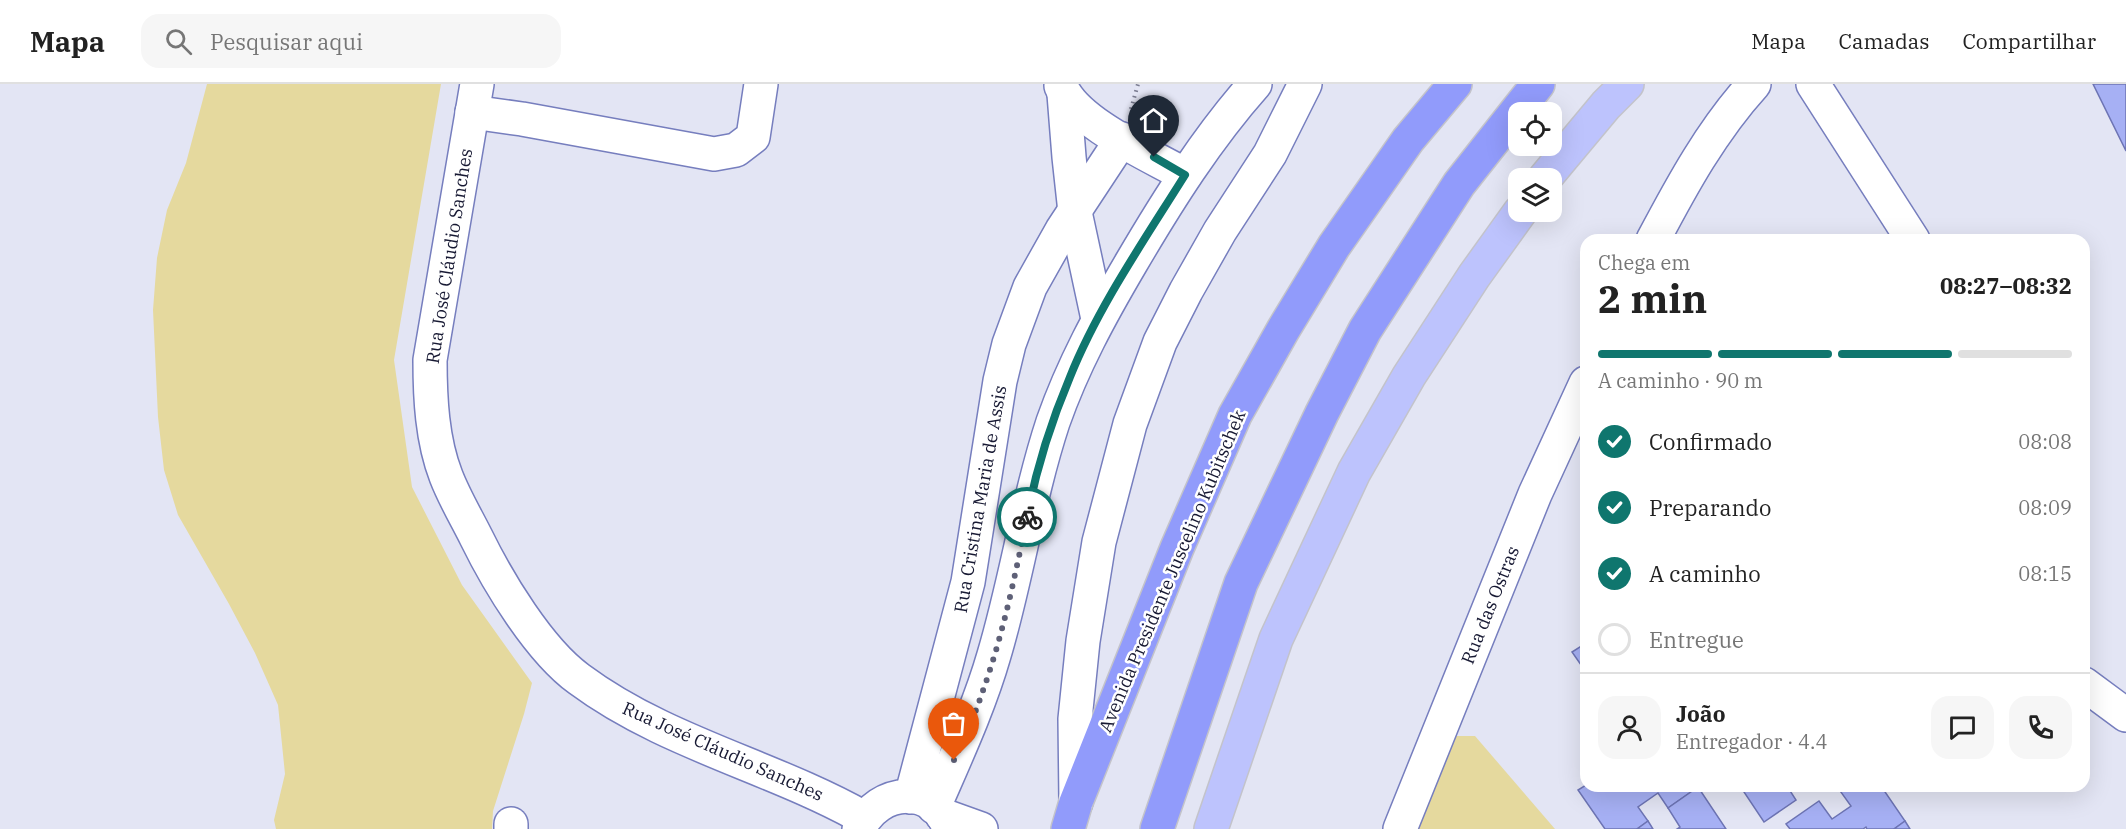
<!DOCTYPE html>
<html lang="pt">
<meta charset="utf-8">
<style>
:root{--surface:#fff;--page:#f6f6f6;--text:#222;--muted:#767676;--line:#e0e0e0;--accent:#0f766e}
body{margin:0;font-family:"IBM Plex Serif",serif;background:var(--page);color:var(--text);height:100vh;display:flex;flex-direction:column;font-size:22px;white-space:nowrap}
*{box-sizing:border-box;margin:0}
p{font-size:20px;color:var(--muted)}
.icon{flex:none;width:33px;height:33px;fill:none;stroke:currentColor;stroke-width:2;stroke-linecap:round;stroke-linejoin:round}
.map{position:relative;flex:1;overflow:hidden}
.details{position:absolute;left:1580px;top:150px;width:510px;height:558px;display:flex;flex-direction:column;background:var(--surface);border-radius:18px;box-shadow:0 6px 24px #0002}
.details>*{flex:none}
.buttons{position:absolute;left:1508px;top:18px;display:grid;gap:12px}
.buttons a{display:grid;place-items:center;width:54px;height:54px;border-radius:12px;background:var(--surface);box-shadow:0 6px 24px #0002;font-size:30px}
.pin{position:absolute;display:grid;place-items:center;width:51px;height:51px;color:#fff;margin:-62px -26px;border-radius:50% 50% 50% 0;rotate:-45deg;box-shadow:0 0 6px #0007}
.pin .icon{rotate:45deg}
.courier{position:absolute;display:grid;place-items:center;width:60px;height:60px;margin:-30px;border:4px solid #0f766e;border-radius:50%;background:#fff;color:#222;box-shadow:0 2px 8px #0007}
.headline em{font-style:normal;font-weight:700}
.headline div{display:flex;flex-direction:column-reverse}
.headline{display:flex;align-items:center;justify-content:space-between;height:102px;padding:0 18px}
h1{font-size:39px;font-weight:700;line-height:45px}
.bar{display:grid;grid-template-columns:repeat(4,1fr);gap:9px 6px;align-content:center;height:72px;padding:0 18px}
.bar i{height:8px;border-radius:4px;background:var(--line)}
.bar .active{background:var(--accent)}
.bar p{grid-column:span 4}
.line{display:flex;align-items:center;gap:15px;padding:0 18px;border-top:2px solid var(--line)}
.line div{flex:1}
.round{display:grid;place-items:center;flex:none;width:63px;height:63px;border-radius:18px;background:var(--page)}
ol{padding:0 18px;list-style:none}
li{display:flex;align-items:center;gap:18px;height:66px}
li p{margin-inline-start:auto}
li .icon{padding:6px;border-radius:50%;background:var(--accent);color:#fff;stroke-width:4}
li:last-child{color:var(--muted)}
li i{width:33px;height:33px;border:3px solid var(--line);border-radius:50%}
header{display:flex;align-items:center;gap:36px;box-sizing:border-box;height:84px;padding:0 30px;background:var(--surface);border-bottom:2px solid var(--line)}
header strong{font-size:28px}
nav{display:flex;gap:33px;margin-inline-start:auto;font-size:21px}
.search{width:420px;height:54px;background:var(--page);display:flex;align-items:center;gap:15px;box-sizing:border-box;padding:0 21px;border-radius:18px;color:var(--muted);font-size:22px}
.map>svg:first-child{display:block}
.green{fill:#e5d99e}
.building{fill:#a6b0f4;stroke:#6d74b4;stroke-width:1.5}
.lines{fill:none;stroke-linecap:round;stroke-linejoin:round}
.minor-casing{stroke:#767ebe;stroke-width:36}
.major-casing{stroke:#c3c3ca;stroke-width:36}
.highway-casing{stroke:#c3c3ca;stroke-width:36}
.path{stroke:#7a7c90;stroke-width:4;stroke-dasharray:1.5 4.5;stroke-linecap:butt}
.minor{stroke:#fff;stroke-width:33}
.major{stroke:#bdc3fd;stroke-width:33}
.highway{stroke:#919bfb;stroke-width:33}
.done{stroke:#5e6077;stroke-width:6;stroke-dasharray:0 10.8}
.route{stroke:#0f766e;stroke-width:8}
.labels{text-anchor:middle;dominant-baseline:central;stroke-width:5;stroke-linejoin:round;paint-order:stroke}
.street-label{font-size:18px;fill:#171933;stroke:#fff}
</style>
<header>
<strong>Mapa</strong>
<div class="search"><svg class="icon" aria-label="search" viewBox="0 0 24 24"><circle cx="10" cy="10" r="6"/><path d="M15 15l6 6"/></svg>Pesquisar aqui</div>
<nav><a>Mapa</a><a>Camadas</a><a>Compartilhar</a></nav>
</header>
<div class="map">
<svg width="2126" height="745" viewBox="0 0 2126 745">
<rect width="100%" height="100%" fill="#e3e5f4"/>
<g class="green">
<path d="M207,0H441L394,276L412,403L462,501L532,599L524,630L493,727L492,745H276L274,736L285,690L278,621L255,569L229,520L178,431L164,386L158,333L153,226L157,174L167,126L186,79Z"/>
<path d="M1456,652H1475L1555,745H1416Z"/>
</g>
<g class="building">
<path d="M2093,0H2126V67Z"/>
<path d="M1586,559V588L1572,568Z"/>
<path d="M1586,701V702L1698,703L1668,724L1658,709L1638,723L1648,737L1637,745H1605L1578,706Z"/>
<path d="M1740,702H1787L1796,716L1764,738Z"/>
<path d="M1841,702H1881L1905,737L1894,745H1867L1866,743L1863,745H1790L1786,740L1819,717L1832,735L1851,722L1838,704Z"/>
<path d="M1698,703L1726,745H1677L1680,743L1668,724Z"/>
<path d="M1648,737L1653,745H1637Z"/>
<path d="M1905,737L1910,745H1894Z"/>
</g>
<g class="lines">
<g class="minor-casing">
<g id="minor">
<path d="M477,0L430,276C430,314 432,356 446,392C454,413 466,433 476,453C498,498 539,566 579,595C665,659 772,682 864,734"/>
<path d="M1813,0L1913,156"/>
<path d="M1061,2C1076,39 1150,71 1185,91"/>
<path d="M1064,10L1069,73L1075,128L1098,235"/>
<path d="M472,28L522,35L714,70L736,66L753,53L761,0"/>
<path d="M1653,156C1682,101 1712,46 1754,0"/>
<path d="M2084,600L2126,631"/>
<path d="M911,713L968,498L1000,297L1009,260L1030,203L1062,146L1122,55"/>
<path d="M1076,718L1075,635L1083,557L1099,458L1130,340L1160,258L1186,207L1220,147L1270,70L1305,0"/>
<path d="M934,723C956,672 979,623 994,571C1017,494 1028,414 1053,338C1073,281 1101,230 1131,179C1168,116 1207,54 1255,0"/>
<path d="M942,731L981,745"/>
<path d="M511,740V745"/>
<path d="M859,745C878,703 936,700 949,745"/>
<path d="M1400,745L1535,410L1586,299"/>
</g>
</g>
<g class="major-casing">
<g id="major">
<path d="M1545,94L1606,21L1627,0"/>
<path d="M1211,745L1276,555L1354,388L1409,292L1474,192L1520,128"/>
</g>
</g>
<g class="highway-casing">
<g id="highway">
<path d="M1068,745L1076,718L1177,464L1235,331L1283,246L1334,162L1408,56L1455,0"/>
<path d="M1157,745L1241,499L1322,329L1365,246L1459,100L1538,0"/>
</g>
</g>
<path class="path" d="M1131,25L1138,0"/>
<use href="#minor" class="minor"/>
<use href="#major" class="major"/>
<use href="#highway" class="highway"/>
</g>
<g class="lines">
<path class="done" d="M954,676C963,655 974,634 981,612C1002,555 1015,493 1027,433"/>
<path class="route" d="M1027,433C1036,386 1051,338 1070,293C1098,223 1145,155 1185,91L1154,73"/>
</g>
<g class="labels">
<g class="street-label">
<text transform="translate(449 172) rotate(-81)">Rua José Cláudio Sanches</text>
<text transform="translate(980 415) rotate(-80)">Rua Cristina Maria de Assis</text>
<text transform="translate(1172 487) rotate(-67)">Avenida Presidente Juscelino Kubitschek</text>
<text transform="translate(1490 521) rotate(-68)">Rua das Ostras</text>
<text transform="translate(723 667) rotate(24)">Rua José Cláudio Sanches</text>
</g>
</g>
</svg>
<div class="buttons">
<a><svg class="icon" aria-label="locate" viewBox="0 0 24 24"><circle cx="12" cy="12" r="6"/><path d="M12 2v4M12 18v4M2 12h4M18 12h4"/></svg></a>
<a><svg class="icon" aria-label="layers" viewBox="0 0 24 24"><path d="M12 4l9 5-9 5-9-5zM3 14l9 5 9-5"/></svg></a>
</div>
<div class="pin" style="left:954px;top:676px;background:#ea580c"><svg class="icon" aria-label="bag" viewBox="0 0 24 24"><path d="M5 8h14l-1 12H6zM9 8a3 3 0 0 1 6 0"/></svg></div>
<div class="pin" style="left:1154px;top:73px;background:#1f2937"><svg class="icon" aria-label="home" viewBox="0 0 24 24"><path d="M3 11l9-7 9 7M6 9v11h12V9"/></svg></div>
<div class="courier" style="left:1027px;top:433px"><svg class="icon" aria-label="bike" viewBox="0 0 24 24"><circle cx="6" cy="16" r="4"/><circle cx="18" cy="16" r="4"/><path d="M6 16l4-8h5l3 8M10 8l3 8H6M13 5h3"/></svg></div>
<section class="details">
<div class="headline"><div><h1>2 min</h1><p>Chega em</p></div><em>08:27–08:32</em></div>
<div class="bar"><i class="active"></i><i class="active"></i><i class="active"></i><i></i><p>A caminho · 90 m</p></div>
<ol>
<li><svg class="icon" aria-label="check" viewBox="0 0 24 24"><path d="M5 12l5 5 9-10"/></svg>Confirmado<p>08:08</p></li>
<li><svg class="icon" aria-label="check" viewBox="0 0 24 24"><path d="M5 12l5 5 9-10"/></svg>Preparando<p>08:09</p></li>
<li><svg class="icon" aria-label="check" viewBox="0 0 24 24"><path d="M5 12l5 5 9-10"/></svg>A caminho<p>08:15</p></li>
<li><i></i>Entregue</li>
</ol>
<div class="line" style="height:108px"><a class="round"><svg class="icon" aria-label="person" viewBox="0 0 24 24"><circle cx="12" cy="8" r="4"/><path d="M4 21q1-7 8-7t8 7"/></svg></a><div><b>João</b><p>Entregador · 4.4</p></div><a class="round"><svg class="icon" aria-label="chat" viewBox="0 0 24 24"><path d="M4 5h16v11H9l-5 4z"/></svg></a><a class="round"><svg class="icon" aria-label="phone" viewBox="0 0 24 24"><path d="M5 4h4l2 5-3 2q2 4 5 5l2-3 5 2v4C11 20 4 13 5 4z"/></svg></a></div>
</section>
</div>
